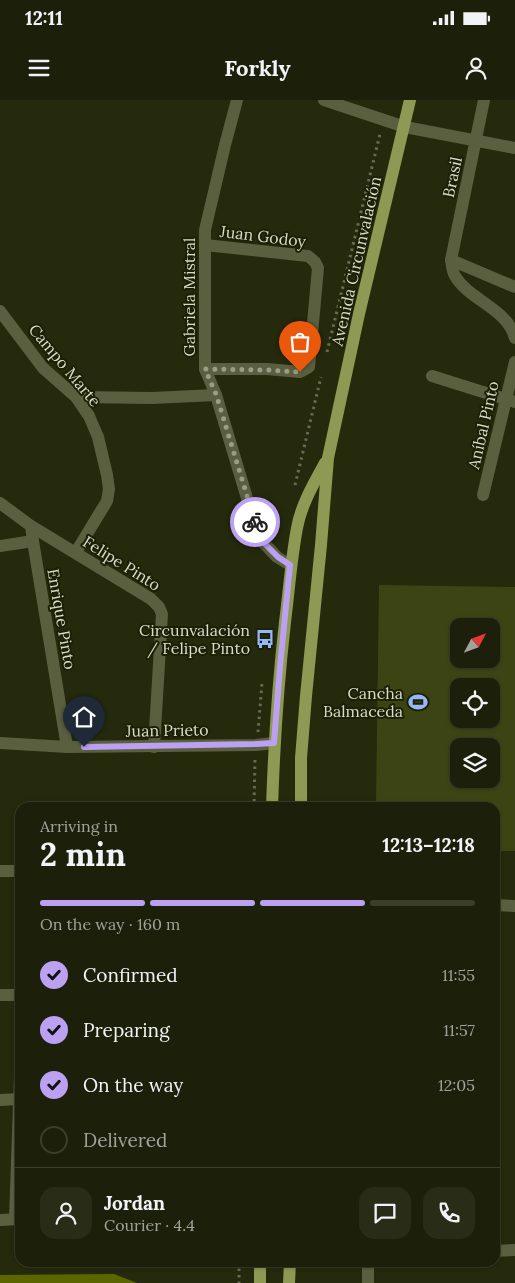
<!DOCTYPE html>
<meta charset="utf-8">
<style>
:root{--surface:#1c200a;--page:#292d18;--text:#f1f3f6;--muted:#a0a39c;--line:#3a3e2b;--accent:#bca0f2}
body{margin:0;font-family:Lora,serif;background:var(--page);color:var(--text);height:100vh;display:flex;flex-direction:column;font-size:19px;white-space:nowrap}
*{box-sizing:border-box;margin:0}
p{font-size:16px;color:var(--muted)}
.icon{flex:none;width:28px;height:28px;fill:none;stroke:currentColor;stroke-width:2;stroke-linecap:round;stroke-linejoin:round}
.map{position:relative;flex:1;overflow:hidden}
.drawer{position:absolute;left:15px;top:702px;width:485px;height:465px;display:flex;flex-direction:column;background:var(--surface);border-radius:15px;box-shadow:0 1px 4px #0004,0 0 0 1px var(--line)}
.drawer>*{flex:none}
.needle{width:32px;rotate:49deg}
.buttons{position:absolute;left:450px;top:518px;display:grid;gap:10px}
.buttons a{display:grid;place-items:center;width:50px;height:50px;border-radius:10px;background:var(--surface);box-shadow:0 1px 4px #0004,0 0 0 1px var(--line);font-size:25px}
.pin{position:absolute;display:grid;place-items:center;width:42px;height:42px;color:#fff;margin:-51px -21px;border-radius:50% 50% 50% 0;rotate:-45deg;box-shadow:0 0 5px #0007}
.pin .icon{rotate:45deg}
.courier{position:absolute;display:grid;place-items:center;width:50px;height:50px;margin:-25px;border:4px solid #bca0f2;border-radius:50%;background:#fff;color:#222;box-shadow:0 1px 6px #0007}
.headline em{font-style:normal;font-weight:700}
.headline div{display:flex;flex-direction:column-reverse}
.headline{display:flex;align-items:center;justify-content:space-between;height:85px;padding:0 25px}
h1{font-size:32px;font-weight:700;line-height:38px}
.bar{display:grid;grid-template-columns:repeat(4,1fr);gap:8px 5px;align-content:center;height:60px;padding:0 25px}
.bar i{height:6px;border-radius:4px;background:var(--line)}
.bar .active{background:var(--accent)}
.bar p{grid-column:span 4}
.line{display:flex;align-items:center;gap:12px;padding:0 25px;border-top:1px solid var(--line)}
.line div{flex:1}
.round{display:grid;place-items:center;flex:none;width:52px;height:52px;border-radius:15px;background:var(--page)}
ol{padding:0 25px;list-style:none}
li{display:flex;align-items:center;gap:15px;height:55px}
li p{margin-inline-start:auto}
li .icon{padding:5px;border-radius:50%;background:var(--accent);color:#111;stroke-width:4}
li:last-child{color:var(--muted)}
li i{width:28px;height:28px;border:2px solid var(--line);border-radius:50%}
.status{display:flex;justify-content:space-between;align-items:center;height:35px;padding:0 25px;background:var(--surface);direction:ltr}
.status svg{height:14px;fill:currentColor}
header{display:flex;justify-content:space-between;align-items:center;height:65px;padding:0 25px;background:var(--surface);font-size:22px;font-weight:700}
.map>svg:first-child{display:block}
.green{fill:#3d4414;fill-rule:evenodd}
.forest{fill:#5c6600}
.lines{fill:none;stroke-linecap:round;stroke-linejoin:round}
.path{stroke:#676c54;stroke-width:3;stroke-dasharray:2.5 4;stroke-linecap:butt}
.minor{stroke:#5a603f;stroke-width:12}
.tertiary{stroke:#5a603f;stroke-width:12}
.primary{stroke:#8e9953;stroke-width:12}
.done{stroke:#999e88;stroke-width:5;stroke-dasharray:0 9}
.route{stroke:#bca0f2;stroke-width:6}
.labels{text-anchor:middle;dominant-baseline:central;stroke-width:4;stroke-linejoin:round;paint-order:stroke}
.street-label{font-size:16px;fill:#d8dccb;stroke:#1c2004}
.poi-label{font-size:16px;fill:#d8dccb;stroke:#1c2004;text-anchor:end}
</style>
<div class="status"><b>12:11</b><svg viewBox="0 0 49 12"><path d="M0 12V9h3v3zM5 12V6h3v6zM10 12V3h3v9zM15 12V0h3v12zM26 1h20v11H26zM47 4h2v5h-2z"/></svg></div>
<header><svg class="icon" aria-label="menu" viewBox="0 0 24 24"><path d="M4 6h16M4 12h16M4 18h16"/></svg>Forkly<svg class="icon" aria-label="person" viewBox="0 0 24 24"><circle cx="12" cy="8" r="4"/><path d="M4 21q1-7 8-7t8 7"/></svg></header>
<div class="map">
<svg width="515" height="1183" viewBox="0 0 515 1183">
<rect width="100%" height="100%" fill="#252a0d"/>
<path class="green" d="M379,485L515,487V751H495V708L376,707ZM459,526H491V559H459ZM459,586H491V619H459ZM459,646H491V679H459Z"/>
<path class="forest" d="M114,1174L137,1183H0V1175Z"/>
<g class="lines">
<g class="path">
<path d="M327,252L380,34"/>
<path d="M295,385L321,277"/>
<path d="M258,632L262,583"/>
<path d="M254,708L255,658"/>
<path d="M239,1162V1183"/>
</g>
<g class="minor">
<path d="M237,0L225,45L205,130V269L216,295L259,438L277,457L290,465"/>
<path d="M484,0L451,160C452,165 452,171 455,176C469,200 508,209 515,238"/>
<path d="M451,160L515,187"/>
<path d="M0,211L43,268L76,297L89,316L98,337L107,375L109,389L107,401L76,452"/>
<path d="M205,269H267L300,272L309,267L318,168L315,162L308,156L205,145"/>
<path d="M432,276L515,302"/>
<path d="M76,297L152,298L216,295"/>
<path d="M483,395L515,262"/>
<path d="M0,403L31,426L151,499L159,507L162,514L154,647"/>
<path d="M31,426L33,441L67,647"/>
<path d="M0,446L33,441"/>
<path d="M0,643L67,647L256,645L274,643"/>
<path d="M0,771H20"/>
<path d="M0,895H20"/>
<path d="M0,1000L19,999"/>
<path d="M15,1119L20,976"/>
<path d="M0,1120L20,1119"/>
<path d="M495,1151L515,1150"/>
</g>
<g class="tertiary">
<path d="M324,0L405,27L515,48"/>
<path d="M495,805L515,806"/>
<path d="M368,1183V1162"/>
</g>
<g class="primary">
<path d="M272,708C274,645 278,584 285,522C289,491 291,460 297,428C301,405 314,383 325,363"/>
<path d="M301,708V658L306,596L321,445L328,358L359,214L410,0"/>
<path d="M260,1183V1162"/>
<path d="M289,1183L290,1162"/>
</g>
</g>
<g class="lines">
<path class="done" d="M255,422L216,294L205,269L267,270L300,272"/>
<path class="route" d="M84,647L256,644L274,643L280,567L290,465L278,457L259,438L255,422"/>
</g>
<defs>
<g id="bus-bare" transform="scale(1.5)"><path d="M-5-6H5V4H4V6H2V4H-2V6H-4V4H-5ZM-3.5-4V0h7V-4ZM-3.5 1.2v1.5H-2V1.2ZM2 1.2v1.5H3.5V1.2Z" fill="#98b6fd" stroke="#1c2004" stroke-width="2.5" paint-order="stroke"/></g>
<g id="stadium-bare" transform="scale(1.5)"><path d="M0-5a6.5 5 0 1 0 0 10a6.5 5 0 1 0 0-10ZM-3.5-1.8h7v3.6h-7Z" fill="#98b6fd" stroke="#1c2004" stroke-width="2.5" paint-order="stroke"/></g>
</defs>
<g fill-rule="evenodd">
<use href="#bus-bare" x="265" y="539"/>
<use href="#stadium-bare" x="418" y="602"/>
</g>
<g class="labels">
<g class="street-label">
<text transform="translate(452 77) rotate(-78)">Brasil</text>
<text transform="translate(263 136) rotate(7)">Juan Godoy</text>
<text transform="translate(356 161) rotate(-77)">Avenida Circunvalación</text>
<text transform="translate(189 197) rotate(-90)">Gabriela Mistral</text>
<text transform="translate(65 265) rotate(50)">Campo Marte</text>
<text transform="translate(483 325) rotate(-77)">Aníbal Pinto</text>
<text transform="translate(122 463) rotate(32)">Felipe Pinto</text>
<text transform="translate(62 519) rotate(80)">Enrique Pinto</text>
<text transform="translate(167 630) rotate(-1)">Juan Prieto</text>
</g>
<g class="poi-label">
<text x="250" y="530">Circunvalación<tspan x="250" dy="18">/ Felipe Pinto</tspan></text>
<text x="403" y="593">Cancha<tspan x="403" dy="18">Balmaceda</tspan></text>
</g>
</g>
</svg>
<div class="buttons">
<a><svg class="needle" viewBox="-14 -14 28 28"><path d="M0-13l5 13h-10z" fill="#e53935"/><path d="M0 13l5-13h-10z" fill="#a0a39c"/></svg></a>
<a><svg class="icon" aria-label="locate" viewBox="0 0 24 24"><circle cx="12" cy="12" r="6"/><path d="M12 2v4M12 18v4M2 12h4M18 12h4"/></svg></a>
<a><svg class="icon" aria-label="layers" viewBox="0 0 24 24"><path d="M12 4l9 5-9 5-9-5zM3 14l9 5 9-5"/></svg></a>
</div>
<div class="pin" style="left:300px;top:272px;background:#ea580c"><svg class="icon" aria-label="bag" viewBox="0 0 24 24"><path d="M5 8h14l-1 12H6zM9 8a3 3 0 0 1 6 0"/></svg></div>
<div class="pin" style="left:84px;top:647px;background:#1f2937"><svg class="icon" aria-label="home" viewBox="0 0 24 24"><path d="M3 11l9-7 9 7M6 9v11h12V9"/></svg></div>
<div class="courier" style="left:255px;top:422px"><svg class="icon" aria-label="bike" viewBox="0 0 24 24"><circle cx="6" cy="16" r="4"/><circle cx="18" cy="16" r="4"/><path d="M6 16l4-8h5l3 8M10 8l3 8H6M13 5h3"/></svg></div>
<section class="drawer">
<div class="headline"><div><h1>2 min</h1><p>Arriving in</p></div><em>12:13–12:18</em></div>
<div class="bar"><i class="active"></i><i class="active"></i><i class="active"></i><i></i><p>On the way · 160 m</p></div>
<ol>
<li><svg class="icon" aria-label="check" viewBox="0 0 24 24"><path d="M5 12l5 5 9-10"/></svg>Confirmed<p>11:55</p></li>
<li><svg class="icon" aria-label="check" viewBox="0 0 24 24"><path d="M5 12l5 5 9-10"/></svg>Preparing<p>11:57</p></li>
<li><svg class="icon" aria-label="check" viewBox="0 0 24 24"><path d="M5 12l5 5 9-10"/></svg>On the way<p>12:05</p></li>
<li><i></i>Delivered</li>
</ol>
<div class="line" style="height:90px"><a class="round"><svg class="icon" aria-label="person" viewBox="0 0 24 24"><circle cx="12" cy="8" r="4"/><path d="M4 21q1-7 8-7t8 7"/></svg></a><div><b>Jordan</b><p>Courier · 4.4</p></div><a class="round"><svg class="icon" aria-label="chat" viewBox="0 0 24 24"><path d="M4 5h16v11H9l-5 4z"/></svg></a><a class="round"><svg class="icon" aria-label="phone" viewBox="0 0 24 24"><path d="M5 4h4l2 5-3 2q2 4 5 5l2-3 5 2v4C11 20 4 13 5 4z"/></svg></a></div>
</section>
</div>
